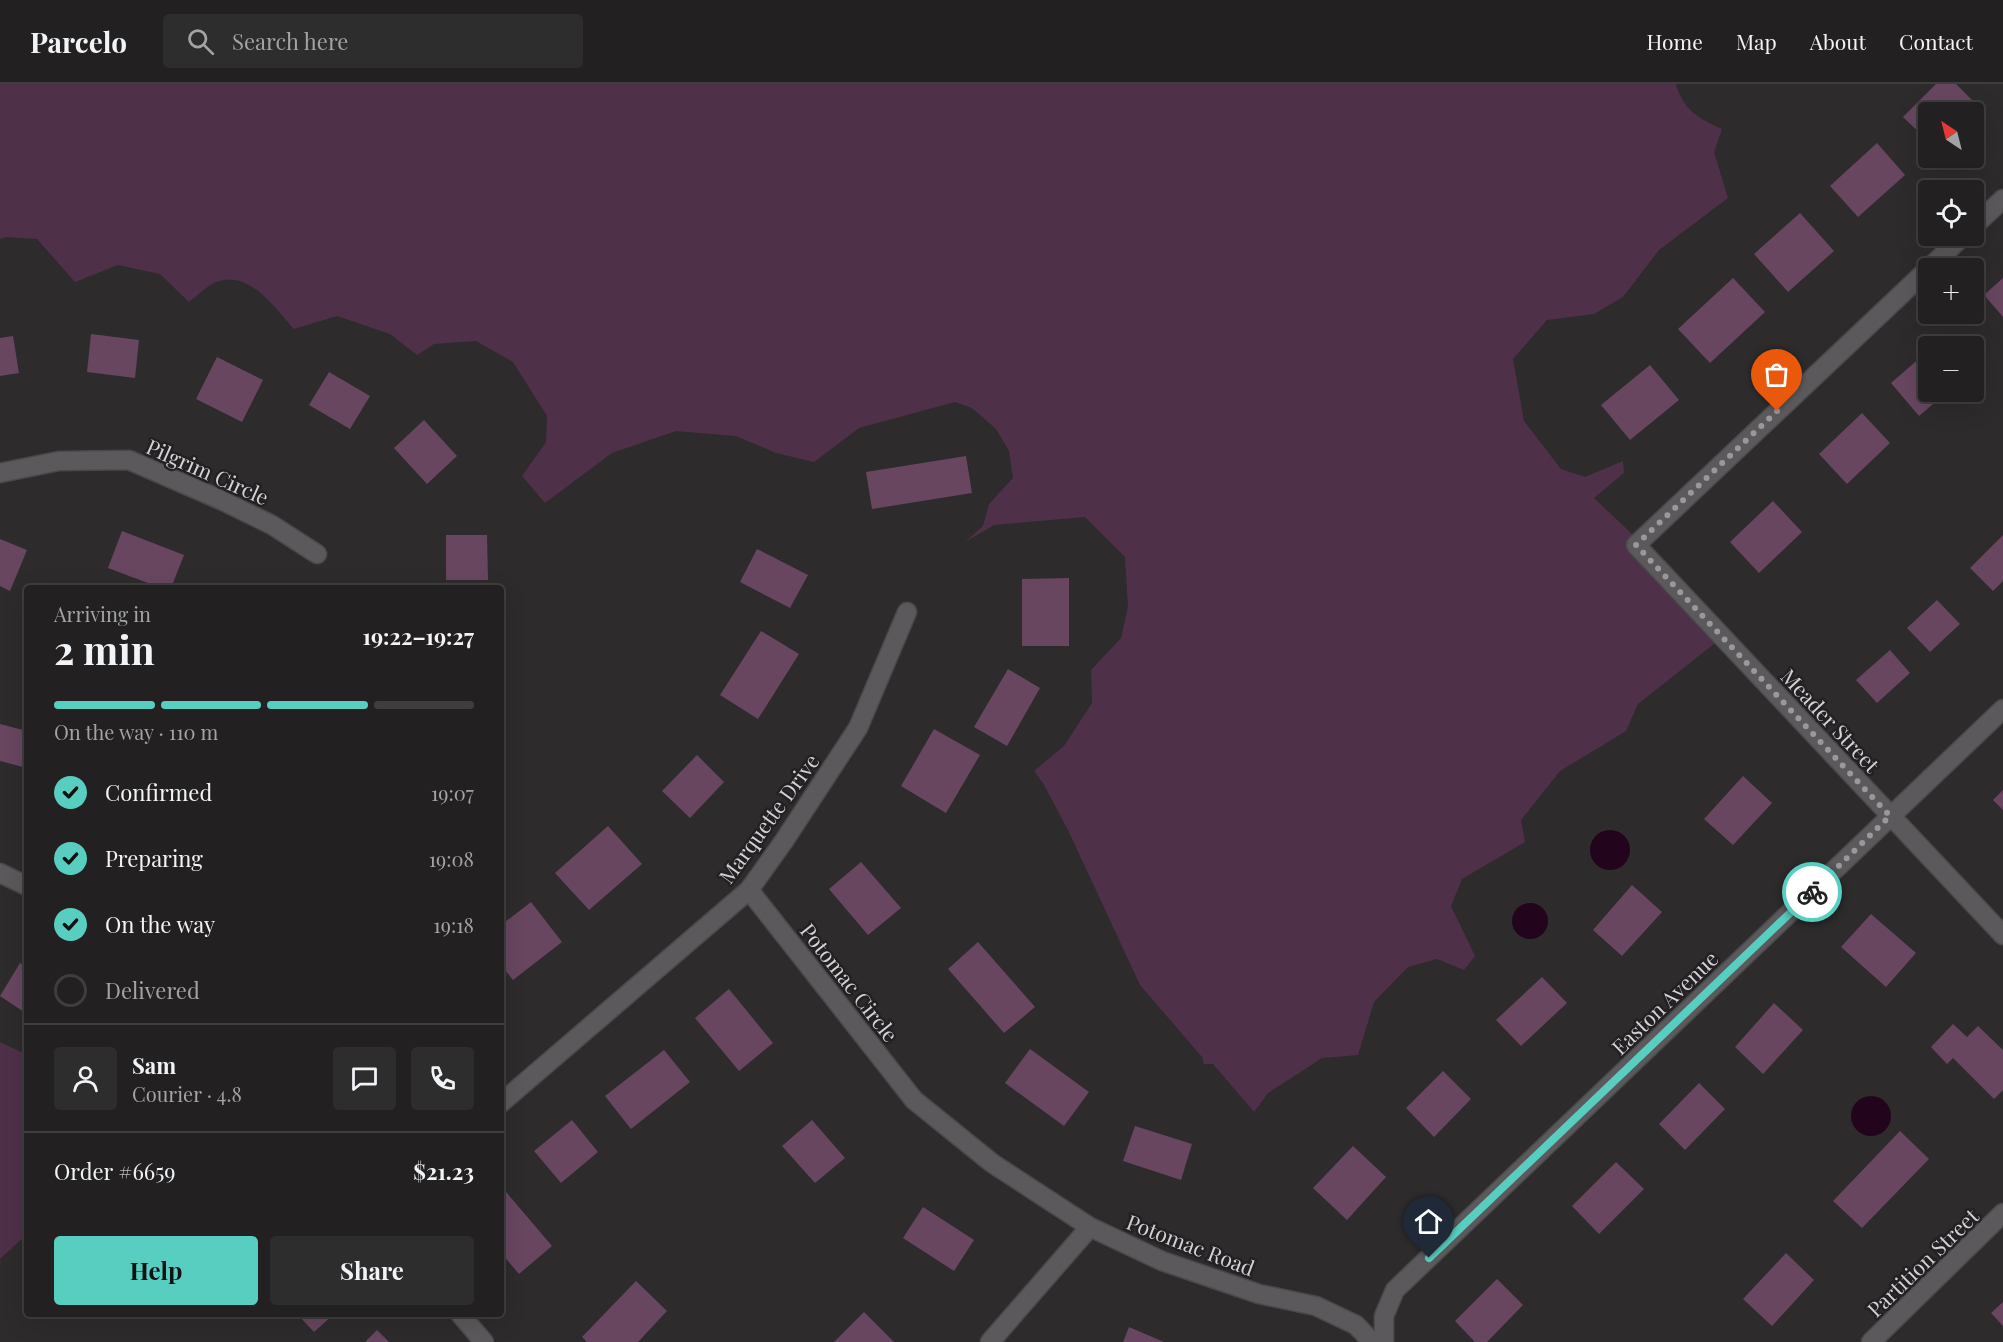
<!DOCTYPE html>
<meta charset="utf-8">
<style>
:root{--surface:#222021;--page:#2e2d2e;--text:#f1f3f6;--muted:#a2a3a5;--line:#3f3e3f;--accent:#58cec0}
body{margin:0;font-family:"Playfair Display",serif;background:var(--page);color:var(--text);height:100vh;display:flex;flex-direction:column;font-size:22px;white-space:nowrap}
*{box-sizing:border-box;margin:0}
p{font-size:20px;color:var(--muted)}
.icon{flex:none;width:33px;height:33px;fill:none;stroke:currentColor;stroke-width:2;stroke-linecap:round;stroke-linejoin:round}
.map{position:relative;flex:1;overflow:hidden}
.details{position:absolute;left:24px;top:501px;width:480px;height:732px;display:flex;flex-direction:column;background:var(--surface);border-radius:6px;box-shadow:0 6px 24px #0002,0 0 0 2px var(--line)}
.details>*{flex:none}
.needle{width:39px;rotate:325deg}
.controls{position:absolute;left:1918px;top:18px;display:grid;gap:12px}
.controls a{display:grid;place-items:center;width:66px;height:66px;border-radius:6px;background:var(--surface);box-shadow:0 6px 24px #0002,0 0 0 2px var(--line);font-size:30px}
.pin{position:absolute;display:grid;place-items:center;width:51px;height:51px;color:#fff;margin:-62px -26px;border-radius:50% 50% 50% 0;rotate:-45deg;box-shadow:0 0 6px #0007}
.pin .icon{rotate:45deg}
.courier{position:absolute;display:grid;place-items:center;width:60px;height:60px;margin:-30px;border:4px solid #58cec0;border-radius:50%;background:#fff;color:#222;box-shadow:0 2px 8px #0007}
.head em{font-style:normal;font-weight:700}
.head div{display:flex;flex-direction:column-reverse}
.head{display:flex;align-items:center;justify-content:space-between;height:102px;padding:0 30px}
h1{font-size:39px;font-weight:700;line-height:45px}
.bar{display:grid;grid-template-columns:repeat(4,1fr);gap:9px 6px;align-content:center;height:72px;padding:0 30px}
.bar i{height:8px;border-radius:4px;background:var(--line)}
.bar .selected{background:var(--accent)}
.bar p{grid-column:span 4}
.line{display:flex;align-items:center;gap:15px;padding:0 30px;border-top:2px solid var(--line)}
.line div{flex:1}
.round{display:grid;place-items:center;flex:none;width:63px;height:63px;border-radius:6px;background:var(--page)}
ol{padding:0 30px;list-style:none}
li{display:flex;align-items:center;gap:18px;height:66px}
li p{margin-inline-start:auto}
li .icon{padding:6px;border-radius:50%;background:var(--accent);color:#111;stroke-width:4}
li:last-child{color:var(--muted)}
li i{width:33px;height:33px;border:3px solid var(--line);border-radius:50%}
.button{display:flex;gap:12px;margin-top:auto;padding:12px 30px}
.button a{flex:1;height:69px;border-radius:6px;background:var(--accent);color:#111;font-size:24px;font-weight:700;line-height:69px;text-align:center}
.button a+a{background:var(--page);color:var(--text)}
header{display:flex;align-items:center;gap:36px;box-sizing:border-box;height:84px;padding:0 30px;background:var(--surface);border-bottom:2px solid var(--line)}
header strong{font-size:28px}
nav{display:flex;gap:33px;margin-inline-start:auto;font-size:21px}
.search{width:420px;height:54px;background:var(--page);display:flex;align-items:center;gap:15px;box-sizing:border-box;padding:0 21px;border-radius:6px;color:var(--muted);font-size:22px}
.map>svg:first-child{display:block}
.green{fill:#4f3049}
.water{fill:#22051d}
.building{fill:#684660}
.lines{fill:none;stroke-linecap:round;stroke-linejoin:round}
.minor-casing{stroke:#4a494a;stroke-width:21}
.minor{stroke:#5b595b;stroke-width:18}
.done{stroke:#9a9899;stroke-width:6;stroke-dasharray:0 10.8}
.route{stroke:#58cec0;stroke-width:8}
.labels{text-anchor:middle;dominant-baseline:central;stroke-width:5;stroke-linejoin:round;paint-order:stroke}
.street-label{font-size:21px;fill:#d4d3d4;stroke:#232123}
</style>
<header>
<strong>Parcelo</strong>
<div class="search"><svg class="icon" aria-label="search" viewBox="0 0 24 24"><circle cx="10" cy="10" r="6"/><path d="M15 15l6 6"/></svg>Search here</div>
<nav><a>Home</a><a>Map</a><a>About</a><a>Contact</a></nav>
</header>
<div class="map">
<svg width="2003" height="1258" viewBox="0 0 2003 1258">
<rect width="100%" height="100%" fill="#2d2b2c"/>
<g class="green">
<path d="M0,0H1676C1683,26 1698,34 1722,45L1714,68L1728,114L1659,166L1623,213L1594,230L1547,236L1513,275L1524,337L1561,385L1585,393L1623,377L1624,389L1594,414L1629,447L1719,556L1638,620L1626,647L1560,687L1521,736L1525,758L1462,795L1451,822L1475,872L1464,886L1437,875L1408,883L1374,918L1358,971L1322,974L1268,1009L1254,1028L1213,980H1204L1202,973L1140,901L1068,746L1043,699L1034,687L1064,662L1092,619L1091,586L1121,554L1128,523L1125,473L1085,433L994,441L965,458L983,442L989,420L1013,394L1009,367L996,345L972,324L955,318L859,344L814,378L776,369L736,352L676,347L612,369L545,419L522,392L546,358L547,332L513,278L476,257L434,260L417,271L390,250L337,232L294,245C275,224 249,185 216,198C207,202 197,212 189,218L160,190L118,181L75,198L37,155L6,153L0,155Z"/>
<path d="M0,958L27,971V1150L0,1175Z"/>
</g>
<g class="water">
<circle cx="1610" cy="766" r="20"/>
<circle cx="1530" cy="837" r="18"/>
<circle cx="1871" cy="1032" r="20"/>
</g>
<g class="building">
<path d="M1936,0H1956L1974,18L1964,28H1929V58L1903,33Z"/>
<path d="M1877,59L1905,91L1858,133L1830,102Z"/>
<path d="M1800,129L1834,167L1788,208L1754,170Z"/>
<path d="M1733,194L1765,228L1710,279L1678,245Z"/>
<path d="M2003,194V233L1984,211Z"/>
<path d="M91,250L139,256L135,294L87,288Z"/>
<path d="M13,252L19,289L0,292V254Z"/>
<path d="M1929,266V308H1947L1919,332L1891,299Z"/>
<path d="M217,273L263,296L242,338L196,315Z"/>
<path d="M1650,281L1679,316L1630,356L1601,321Z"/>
<path d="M329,288L370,312L350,345L309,321Z"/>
<path d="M1862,329L1890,359L1847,400L1819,370Z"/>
<path d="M424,336L457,372L427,400L394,364Z"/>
<path d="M966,372L972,409L872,425L866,388Z"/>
<path d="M1773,417L1802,448L1759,489L1730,458Z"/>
<path d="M122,447L184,471L171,504H161L108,484Z"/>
<path d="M446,451H487L488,496H446Z"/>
<path d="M2003,451V497L1993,507L1970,484Z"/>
<path d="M0,455L27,466L10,507L0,502Z"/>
<path d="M757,465L808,491L790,524L740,498Z"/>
<path d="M1069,494V562H1022V495Z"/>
<path d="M1937,516L1960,540L1930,568L1907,544Z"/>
<path d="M761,547L799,570L758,635L720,611Z"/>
<path d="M1890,566L1910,589L1877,619L1856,596Z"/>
<path d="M1008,585L1040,604L1007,662L974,643Z"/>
<path d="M0,640L27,647V684L0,677Z"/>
<path d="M934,645L980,671L946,729L901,702Z"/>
<path d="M697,671L724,698L690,734L662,707Z"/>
<path d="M1743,692L1772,719L1733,761L1704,735Z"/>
<path d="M2003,706V726L1993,716Z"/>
<path d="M608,742L642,780L589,826L555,789Z"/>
<path d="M861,778L901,824L868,851L829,805Z"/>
<path d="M1632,801L1662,828L1622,872L1593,846Z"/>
<path d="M531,818L562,858L513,896L501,881V841Z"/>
<path d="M1871,830L1916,869L1886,903L1841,863Z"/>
<path d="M978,858L1035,923L1004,949L948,885Z"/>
<path d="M20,879L27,884V930L0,912Z"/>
<path d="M1542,893L1567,919L1521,962L1496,936Z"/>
<path d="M729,905L773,959L739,987L695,934Z"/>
<path d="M1774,919L1803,946L1763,990L1735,963Z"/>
<path d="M1953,940L1967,953L1978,942L2003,966V1006L1994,1015L1953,974L1947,980L1931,963Z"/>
<path d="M1030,965L1089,1008L1064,1042L1005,999Z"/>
<path d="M664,966L690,998L631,1045L605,1012Z"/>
<path d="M1443,987L1471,1015L1434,1053L1406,1024Z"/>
<path d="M1699,999L1725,1025L1685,1066L1659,1040Z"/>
<path d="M572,1036L598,1068L561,1099L534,1067Z"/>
<path d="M812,1036L845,1074L815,1099L782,1062Z"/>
<path d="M1135,1042L1192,1060L1181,1096L1123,1077Z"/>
<path d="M1900,1047L1929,1075L1862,1144L1833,1117Z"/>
<path d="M1353,1062L1386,1093L1347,1136L1313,1104Z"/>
<path d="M1616,1078L1644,1105L1599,1150L1572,1122Z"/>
<path d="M501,1102L552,1162L519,1190L501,1169Z"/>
<path d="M923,1123L974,1156L954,1187L903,1154Z"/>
<path d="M1786,1169L1814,1196L1772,1242L1743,1215Z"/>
<path d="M1497,1195L1523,1221L1487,1258H1475L1455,1237Z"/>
<path d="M636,1197L667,1227L638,1258H587L582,1253Z"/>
<path d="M2003,1218V1242L1991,1229Z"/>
<path d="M864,1228L894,1258H834Z"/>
<path d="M297,1230H334L314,1248Z"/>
<path d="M1129,1243L1164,1258H1123Z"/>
<path d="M377,1246L389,1258H365Z"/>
</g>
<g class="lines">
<g class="minor-casing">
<g id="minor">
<path d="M1974,142L2003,115"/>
<path d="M1963,152L1636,461L2003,851"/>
<path d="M0,389L59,377L129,376L221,416L272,441L317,470"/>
<path d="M0,789L27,802"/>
<path d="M749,806L914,1016L992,1079L1090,1143L1162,1177L1259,1210L1316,1222L1356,1241L1372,1258"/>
<path d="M501,1019L749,806L784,757L858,644L907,528"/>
<path d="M460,1230L484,1258"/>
<path d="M990,1258L1090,1143"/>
<path d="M1384,1258V1232L1395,1206L2003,625"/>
<path d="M1871,1258L2003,1129"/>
</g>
</g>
<use href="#minor" class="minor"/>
</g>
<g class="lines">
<path class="done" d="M1777,327L1636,461L1890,732L1812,808"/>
<path class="route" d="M1429,1174L1812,808"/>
</g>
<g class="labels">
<g class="street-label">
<text transform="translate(208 387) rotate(24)">Pilgrim Circle</text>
<text transform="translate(1831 636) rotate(47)">Meader Street</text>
<text transform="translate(768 734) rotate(-54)">Marquette Drive</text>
<text transform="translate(850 898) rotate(52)">Potomac Circle</text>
<text transform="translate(1664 918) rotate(-44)">Easton Avenue</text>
<text transform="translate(1191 1160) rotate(21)">Potomac Road</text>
<text transform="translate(1922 1178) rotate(-44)">Partition Street</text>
</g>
</g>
</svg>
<div class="controls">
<a><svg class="needle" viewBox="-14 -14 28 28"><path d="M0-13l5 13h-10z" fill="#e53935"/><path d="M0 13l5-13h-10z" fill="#a2a3a5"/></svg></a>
<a><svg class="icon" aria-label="locate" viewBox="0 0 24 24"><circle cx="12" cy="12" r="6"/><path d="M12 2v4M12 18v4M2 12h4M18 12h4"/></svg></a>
<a>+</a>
<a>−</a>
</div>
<div class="pin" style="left:1777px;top:327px;background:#ea580c"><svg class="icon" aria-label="bag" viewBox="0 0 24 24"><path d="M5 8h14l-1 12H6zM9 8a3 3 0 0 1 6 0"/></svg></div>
<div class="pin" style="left:1429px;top:1174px;background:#1f2937"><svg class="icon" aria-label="home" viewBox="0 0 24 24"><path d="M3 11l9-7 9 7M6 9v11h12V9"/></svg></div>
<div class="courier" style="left:1812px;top:808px"><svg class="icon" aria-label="bike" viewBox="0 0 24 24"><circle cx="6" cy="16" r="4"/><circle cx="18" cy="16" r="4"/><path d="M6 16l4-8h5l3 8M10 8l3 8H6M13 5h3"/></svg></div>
<section class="details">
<div class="head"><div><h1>2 min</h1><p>Arriving in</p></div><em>19:22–19:27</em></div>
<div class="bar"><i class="selected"></i><i class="selected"></i><i class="selected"></i><i></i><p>On the way · 110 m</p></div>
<ol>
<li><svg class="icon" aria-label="check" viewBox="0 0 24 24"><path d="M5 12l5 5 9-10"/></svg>Confirmed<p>19:07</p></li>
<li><svg class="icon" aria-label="check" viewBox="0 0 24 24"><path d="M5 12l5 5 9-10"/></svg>Preparing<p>19:08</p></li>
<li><svg class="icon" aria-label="check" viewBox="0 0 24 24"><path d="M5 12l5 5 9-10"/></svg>On the way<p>19:18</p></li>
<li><i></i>Delivered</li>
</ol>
<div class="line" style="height:108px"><a class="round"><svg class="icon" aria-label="person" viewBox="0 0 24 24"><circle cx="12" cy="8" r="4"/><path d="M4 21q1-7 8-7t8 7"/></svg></a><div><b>Sam</b><p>Courier · 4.8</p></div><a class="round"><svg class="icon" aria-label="chat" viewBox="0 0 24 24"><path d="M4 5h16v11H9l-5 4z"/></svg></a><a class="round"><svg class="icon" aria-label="phone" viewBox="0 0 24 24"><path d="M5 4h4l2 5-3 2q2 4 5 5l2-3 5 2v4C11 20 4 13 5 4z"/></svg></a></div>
<div class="line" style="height:78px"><div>Order #6659</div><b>$21.23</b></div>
<div class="button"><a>Help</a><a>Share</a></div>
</section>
</div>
